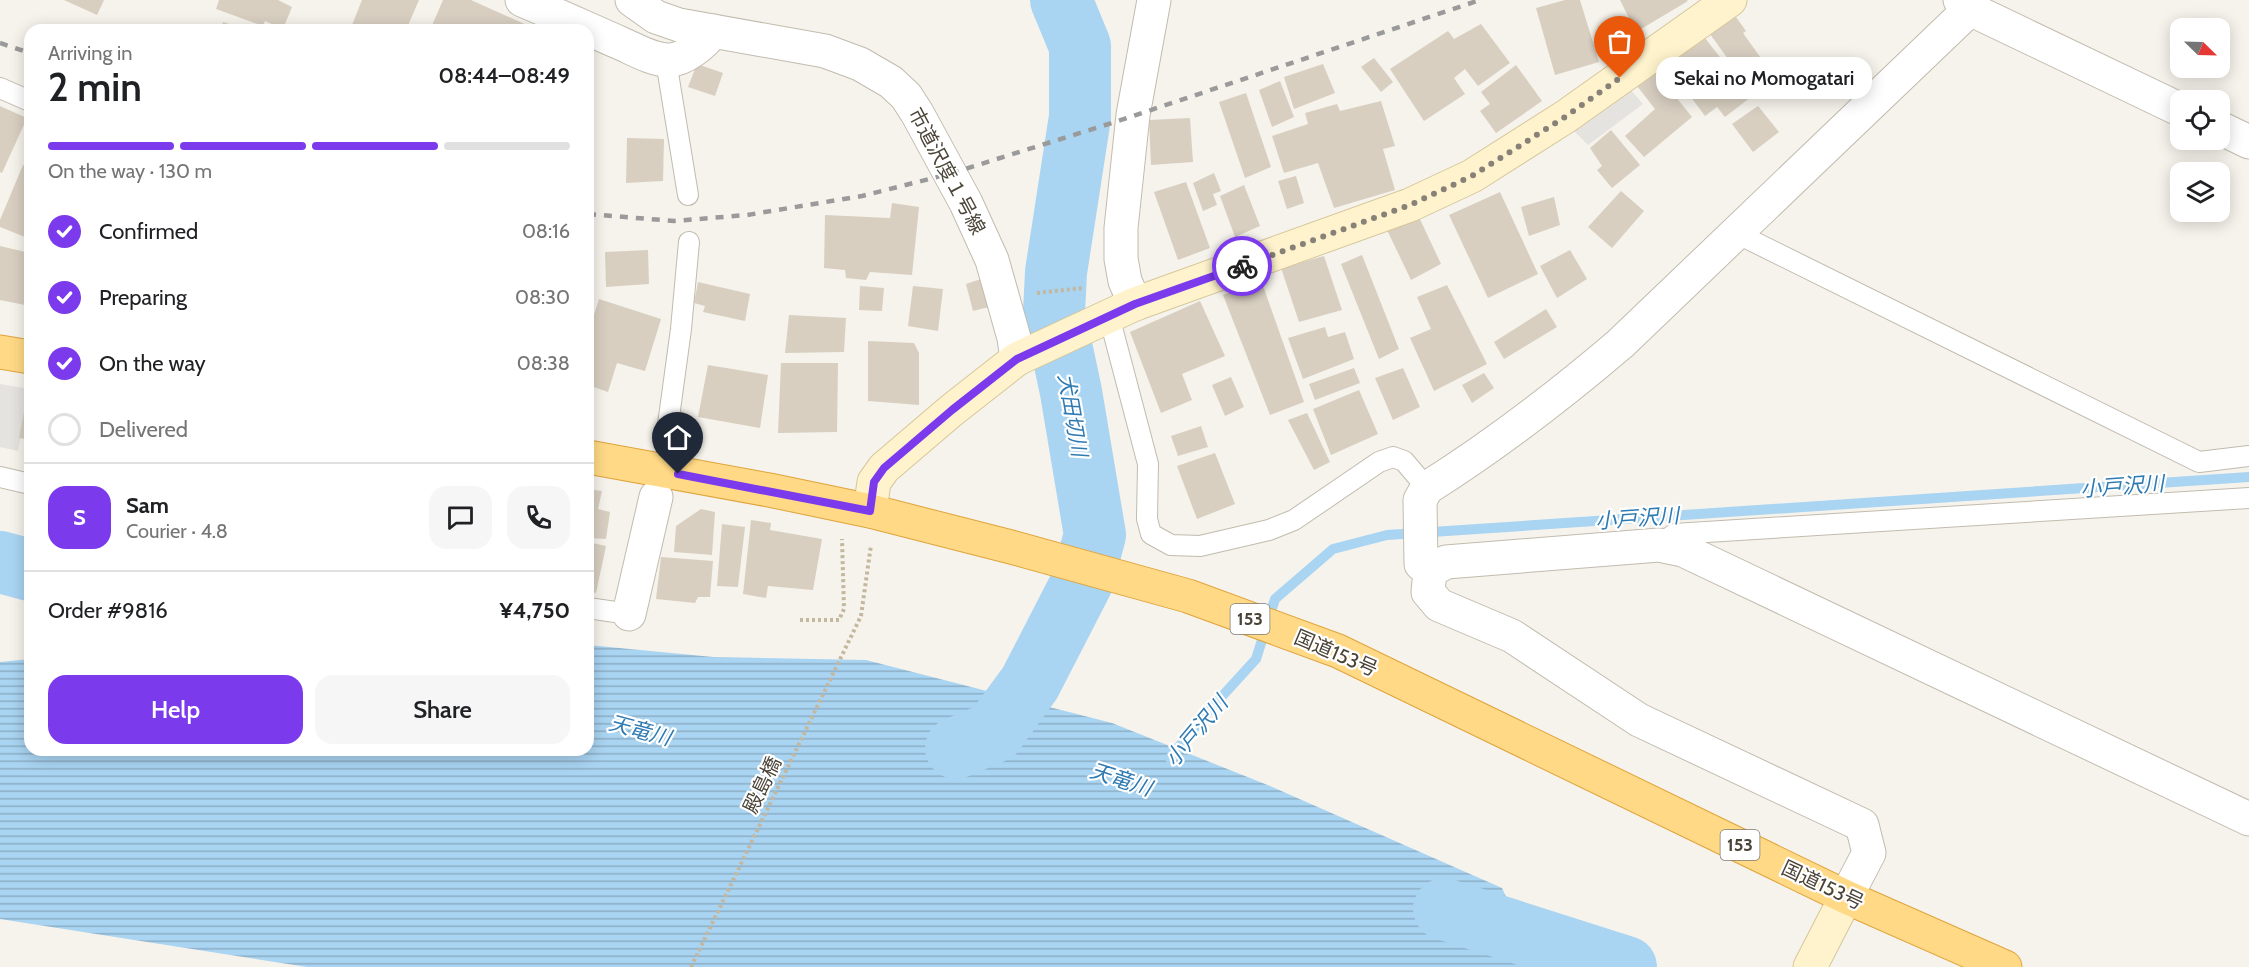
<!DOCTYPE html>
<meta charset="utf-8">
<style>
:root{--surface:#fff;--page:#f6f6f6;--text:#202124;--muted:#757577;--line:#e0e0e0;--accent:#7c3aed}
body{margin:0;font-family:Cabin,"Noto Sans JP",sans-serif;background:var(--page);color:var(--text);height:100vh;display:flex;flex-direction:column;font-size:22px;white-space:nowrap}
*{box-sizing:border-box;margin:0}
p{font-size:20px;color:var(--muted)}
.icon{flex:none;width:33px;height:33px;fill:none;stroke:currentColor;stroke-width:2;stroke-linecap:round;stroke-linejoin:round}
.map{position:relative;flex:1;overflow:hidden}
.side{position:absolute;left:24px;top:24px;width:570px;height:732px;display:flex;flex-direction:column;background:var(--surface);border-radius:18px;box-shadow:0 3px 15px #0003}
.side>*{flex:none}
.needle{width:39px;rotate:113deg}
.controls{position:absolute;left:2170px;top:18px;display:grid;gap:12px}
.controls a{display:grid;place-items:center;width:60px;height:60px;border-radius:12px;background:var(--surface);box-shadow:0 3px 15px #0003;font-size:30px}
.pin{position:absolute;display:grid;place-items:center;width:51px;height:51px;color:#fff;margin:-62px -26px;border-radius:50% 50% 50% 0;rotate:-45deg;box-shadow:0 0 6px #0007}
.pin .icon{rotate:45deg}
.courier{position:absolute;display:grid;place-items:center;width:60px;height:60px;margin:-30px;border:4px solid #7c3aed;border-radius:50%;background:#fff;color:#222;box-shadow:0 2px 8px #0007}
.bubble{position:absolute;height:42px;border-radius:18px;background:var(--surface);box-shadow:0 3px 15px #0003;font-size:20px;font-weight:600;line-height:42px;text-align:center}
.headline em{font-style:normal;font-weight:600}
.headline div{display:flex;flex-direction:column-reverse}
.headline{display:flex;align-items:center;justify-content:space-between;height:102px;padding:0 24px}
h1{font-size:39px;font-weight:600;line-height:45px}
.bar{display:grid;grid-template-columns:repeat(4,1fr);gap:9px 6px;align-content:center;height:72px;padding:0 24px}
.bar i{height:8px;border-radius:4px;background:var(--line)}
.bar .on{background:var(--accent)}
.bar p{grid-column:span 4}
.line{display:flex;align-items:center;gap:15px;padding:0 24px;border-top:2px solid var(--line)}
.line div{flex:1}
.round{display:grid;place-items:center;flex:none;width:63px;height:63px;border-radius:18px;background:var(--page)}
ol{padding:0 24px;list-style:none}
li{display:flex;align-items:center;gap:18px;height:66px}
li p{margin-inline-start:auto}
li .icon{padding:6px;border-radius:50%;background:var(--accent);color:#fff;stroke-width:4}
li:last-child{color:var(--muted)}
li i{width:33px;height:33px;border:3px solid var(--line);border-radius:50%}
.button{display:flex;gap:12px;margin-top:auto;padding:12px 24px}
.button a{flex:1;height:69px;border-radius:18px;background:var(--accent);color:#fff;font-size:24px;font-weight:600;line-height:69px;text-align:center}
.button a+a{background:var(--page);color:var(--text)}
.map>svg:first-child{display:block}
.parking{fill:#e5e3e0}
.water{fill:url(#water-rules)}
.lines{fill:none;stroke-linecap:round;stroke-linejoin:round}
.stream{stroke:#a9d4f2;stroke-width:10}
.river{stroke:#a9d4f2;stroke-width:62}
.building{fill:#d8cfc1}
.service-casing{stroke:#c2bbae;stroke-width:22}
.minor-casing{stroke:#c2bbae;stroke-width:35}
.tertiary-casing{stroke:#c2bbae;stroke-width:35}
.secondary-casing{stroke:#d6c79b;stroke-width:35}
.trunk-casing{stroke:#e0a43c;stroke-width:35}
.path{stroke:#c4b79f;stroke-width:4;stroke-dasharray:3 3;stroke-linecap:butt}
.service{stroke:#fff;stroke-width:20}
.minor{stroke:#fff;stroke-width:33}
.tertiary{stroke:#fff;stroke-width:33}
.secondary{stroke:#fff3cd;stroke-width:33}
.trunk{stroke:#ffd985;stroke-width:33}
.rail{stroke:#9a9a9a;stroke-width:4.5;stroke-dasharray:8 8;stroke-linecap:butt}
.done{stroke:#878178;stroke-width:6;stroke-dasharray:0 10.8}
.route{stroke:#7c3aed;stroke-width:8}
.labels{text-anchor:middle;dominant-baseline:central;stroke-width:4.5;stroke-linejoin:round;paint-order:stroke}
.shield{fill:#fff;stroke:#817c74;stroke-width:1.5}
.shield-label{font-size:18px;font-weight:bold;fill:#4b4439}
.street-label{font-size:20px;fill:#4b4439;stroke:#fff}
.water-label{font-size:21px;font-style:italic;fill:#2e7ab2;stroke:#fff}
</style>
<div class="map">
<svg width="2249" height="967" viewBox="0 0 2249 967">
<defs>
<pattern id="water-rules" width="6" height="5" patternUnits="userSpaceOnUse" patternTransform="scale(1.5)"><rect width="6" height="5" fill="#a9d4f2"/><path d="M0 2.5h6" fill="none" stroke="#8caec5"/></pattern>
</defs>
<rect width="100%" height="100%" fill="#f6f3ec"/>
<g class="parking">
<path d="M1630,89L1643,104L1588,145L1573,130Z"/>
<path d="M0,384L30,389L18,451L0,447Z"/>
</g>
<path class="water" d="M588,645L713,657L866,660L1112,723L1270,786L1502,888L1539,967H307L0,919V662L30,659V750H588Z"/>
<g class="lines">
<path class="stream" d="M1170,758L1205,715L1256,659L1275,599L1333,549L1387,535L2249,477"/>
<g class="river">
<path d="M0,562L30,570"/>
<path d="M956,748L994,732L1030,683L1082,582L1095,535L1071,392L1054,312L1056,272L1080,117V46L1061,0"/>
<path d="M1444,909L1626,967"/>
</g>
</g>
<g class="building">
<path d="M64,0H104L97,15Z"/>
<path d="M219,0H278L292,7L283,29L265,21L263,26L216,9Z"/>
<path d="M362,0H419L406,30H350Z"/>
<path d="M443,0H471L538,30H430Z"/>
<path d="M1565,0H1580L1599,62L1555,75L1536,8Z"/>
<path d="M1620,0H1687L1688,1L1636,32Z"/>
<path d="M1736,17L1746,31L1743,33L1773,75L1751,91L1710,34Z"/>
<path d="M223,22L247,30H221Z"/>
<path d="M1481,24L1510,63L1478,86L1465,69L1454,78L1465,94L1424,121L1390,69L1448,31L1454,39Z"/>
<path d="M1705,38L1751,97L1725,117L1717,107L1705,116L1679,81L1685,77L1673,59Z"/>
<path d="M1374,58L1393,82L1381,92L1361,67Z"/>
<path d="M697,64L723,73L715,96L688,87Z"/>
<path d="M1323,64L1335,93L1294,109L1284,77Z"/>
<path d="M1516,65L1542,101L1496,133L1480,111L1490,104L1481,92Z"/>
<path d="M1655,71L1692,117L1644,157L1625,136L1655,109L1637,86Z"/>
<path d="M1280,81L1294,117L1272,127L1259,90Z"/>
<path d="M1246,93L1271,167L1245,178L1219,102Z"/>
<path d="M1381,101L1395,146L1383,149L1395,190L1334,208L1318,163L1284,173L1272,136L1308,124L1305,113L1337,104L1340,111Z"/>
<path d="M0,106L27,118L2,173L0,172Z"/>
<path d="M1758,106L1779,132L1753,152L1732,124Z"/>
<path d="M1190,118L1193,162L1151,165L1149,120Z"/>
<path d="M1611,130L1640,165L1612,188L1597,170L1602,166L1590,148Z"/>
<path d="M627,138L664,139L663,181L626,183Z"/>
<path d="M23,165L30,167V239L0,227V220Z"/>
<path d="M1214,173L1221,191L1213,194L1217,205L1203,211L1193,183Z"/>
<path d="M1296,176L1304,203L1287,209L1278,181Z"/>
<path d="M1186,182L1210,248L1178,260L1154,192Z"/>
<path d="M1244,185L1260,226L1235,237L1220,196Z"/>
<path d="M1621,191L1644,211L1612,248L1588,227Z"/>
<path d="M1500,192L1538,274L1488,298L1449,215Z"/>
<path d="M1554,197L1560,225L1529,236L1521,207Z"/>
<path d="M892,203L919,207L912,275L870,272L866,280L846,278L845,270L824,268L825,215L890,218Z"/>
<path d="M1418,215L1441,264L1411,280L1386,228Z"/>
<path d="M0,246L30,253V306L0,300Z"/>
<path d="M648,250L649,284L606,287L605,252Z"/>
<path d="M1570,250L1587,279L1557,298L1540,266Z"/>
<path d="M1362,255L1399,349L1379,359L1341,264Z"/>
<path d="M1324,256L1342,310L1299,322L1281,268Z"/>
<path d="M981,279L989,307L973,311L966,284Z"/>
<path d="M1261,280L1304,402L1270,415L1223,295Z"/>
<path d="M698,282L750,294L745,321L703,312L705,306L694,303Z"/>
<path d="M1447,285L1487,364L1434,391L1410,338L1431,329L1417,297Z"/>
<path d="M860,286L884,288L882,311L859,310Z"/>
<path d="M913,286L943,289L938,331L908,326Z"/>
<path d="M599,299L661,319L645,371L617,363L608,392L588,385V334Z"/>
<path d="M1200,301L1225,356L1182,374L1192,400L1161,413L1130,332Z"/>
<path d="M1546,309L1557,327L1504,359L1494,342Z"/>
<path d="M789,315L846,318L844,352L785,353Z"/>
<path d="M1325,327L1328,337L1345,332L1354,359L1303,379L1288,338Z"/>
<path d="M868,341L914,343L919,353V405L868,401Z"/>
<path d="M781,363H838L837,432L778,433Z"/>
<path d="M708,365L768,375L760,428L698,417Z"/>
<path d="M1354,368L1360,383L1315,400L1309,384Z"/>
<path d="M1403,368L1420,407L1393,420L1375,378Z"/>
<path d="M1484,373L1494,388L1472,403L1462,385Z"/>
<path d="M1231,377L1244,407L1225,416L1212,385Z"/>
<path d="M1359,390L1378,434L1331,455L1313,409Z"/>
<path d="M28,392H30V440L19,438Z"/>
<path d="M1307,413L1330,462L1314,470L1288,420Z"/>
<path d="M1201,426L1208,447L1178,456L1171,436Z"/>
<path d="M1215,453L1235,504L1197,519L1177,466Z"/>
<path d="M588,489L602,491L598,509L610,512L606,539L588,538Z"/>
<path d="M701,509L715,512L712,555L674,552L676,526Z"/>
<path d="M751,520L771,523L770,530L822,539L813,590L768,586L766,598L743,594Z"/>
<path d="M722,524L745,527L738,587L717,586Z"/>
<path d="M588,542L606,546L596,593L588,591Z"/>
<path d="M661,557L713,561L710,597H698L695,603L656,599Z"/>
</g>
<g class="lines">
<g class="service-casing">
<g id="service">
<path d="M666,61L688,195"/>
<path d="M0,88L30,101"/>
<path d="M1736,233L2199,462L2249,456"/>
<path d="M1109,316L1148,464L1147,519L1151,534L1171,545L1200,546L1269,530L1294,520L1379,462L1393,457L1404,461L1427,488"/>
<path d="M666,439L681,329L689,242"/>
<path d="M0,477L30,484"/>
<path d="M1662,543L1674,534L2249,498"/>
<path d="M588,608L629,614"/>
</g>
</g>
<g class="minor-casing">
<g id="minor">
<path d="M522,0C555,14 588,29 620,43C634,49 652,60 668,60C683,61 705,43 713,31"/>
<path d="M632,0L656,17L679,25L825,51L860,64L891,82L906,96L917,113L966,203L992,260L1014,338L1017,359"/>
<path d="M1960,0L1970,9L2181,110"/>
<path d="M2220,128L2249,142"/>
<path d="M1430,571L1421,564L1420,500L1427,488C1495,445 1559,396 1620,344L1970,9"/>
<path d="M629,614L656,497"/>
<path d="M1846,897L1869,853L1862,825L1639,720L1512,636L1439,605L1428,592L1430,571L1446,562L1659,545L1683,550L2249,819"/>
</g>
</g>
<g class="tertiary-casing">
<path id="tertiary" d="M1135,304L1125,281L1121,259V228L1133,115L1154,0"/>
</g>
<g class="secondary-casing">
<g id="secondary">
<path d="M870,511L874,482L884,468L952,410L1017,359L1135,304L1410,205L1472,176L1565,117L1730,0"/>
<path d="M1810,967L1846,897"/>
</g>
</g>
<g class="trunk-casing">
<g id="trunk">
<path d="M0,352L30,357"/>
<path d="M588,457L769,490L870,511L1011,547L1188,596L1338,651L1846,897L2005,967"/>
</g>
</g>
<g class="path">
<path d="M1037,293L1083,288"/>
<path d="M800,620H839L844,609L842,539"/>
<path d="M691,967L861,616L871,545"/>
</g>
<use href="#service" class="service"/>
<use href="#minor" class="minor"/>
<use href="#tertiary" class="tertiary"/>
<use href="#secondary" class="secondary"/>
<use href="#trunk" class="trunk"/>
<g class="rail">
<path d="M0,43L30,53"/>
<path d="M588,214L674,221L747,215L862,196L949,174L1115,122L1480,0"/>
</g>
</g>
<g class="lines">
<path class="done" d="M1242,266L1410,205L1472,176L1565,117L1620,78"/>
<path class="route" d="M678,474L870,511L874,482L884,468L952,410L1017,359L1135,304L1242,266"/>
</g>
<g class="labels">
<g class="shield">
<rect x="1230.5" y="604" width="39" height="30" rx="4.5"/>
<rect x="1720.5" y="830" width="39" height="30" rx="4.5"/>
</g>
<g class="shield-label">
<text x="1250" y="619">153</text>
<text x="1740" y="845">153</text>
</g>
<g class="street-label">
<text transform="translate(947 171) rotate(62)">市道沢度１号線</text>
<text transform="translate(1336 653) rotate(23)">国道153号</text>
<text transform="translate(762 785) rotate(-64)">殿島橋</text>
<text transform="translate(1823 885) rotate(25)">国道153号</text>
</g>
<g class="water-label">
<text transform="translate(1073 415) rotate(80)">犬田切川</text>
<text transform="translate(2122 486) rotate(-4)">小戸沢川</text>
<text transform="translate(1637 518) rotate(-4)">小戸沢川</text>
<text transform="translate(640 730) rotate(15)">天竜川</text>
<text transform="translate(1196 731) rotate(-50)">小戸沢川</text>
<text transform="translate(1121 779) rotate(18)">天竜川</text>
</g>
</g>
</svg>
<div class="controls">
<a><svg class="needle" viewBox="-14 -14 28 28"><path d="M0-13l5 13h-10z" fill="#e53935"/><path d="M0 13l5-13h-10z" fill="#757577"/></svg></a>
<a><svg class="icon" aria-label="locate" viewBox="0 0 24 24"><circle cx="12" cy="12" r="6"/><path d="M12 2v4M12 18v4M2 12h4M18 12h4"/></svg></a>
<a><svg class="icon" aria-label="layers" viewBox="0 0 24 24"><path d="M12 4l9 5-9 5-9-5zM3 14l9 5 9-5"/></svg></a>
</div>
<div class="pin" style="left:1620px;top:78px;background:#ea580c"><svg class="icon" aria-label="bag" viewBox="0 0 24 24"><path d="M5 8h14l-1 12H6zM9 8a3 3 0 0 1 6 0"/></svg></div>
<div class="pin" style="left:678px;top:474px;background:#1f2937"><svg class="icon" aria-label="home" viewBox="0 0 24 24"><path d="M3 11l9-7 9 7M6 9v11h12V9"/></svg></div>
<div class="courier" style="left:1242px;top:266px"><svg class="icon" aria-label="bike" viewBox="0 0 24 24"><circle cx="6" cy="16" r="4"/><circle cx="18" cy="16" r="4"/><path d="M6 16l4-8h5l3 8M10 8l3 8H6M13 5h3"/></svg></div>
<div class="bubble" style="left:1656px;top:57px;width:216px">Sekai no Momogatari</div>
<section class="side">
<div class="headline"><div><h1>2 min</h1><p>Arriving in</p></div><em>08:44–08:49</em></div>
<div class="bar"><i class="on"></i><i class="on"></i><i class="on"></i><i></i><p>On the way · 130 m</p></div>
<ol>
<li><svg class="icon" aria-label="check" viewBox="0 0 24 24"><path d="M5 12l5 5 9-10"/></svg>Confirmed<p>08:16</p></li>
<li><svg class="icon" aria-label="check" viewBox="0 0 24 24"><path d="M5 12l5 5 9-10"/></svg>Preparing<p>08:30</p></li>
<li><svg class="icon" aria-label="check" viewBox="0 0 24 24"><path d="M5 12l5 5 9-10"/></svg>On the way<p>08:38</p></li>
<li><i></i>Delivered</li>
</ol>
<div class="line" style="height:108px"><b class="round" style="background:var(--accent);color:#fff">S</b><div><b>Sam</b><p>Courier · 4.8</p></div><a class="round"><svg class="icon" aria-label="chat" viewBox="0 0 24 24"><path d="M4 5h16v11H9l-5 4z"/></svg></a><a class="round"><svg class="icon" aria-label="phone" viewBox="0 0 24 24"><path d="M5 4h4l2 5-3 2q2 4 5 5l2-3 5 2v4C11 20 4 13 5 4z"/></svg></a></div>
<div class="line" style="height:78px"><div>Order #9816</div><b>¥4,750</b></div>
<div class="button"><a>Help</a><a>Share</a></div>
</section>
</div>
